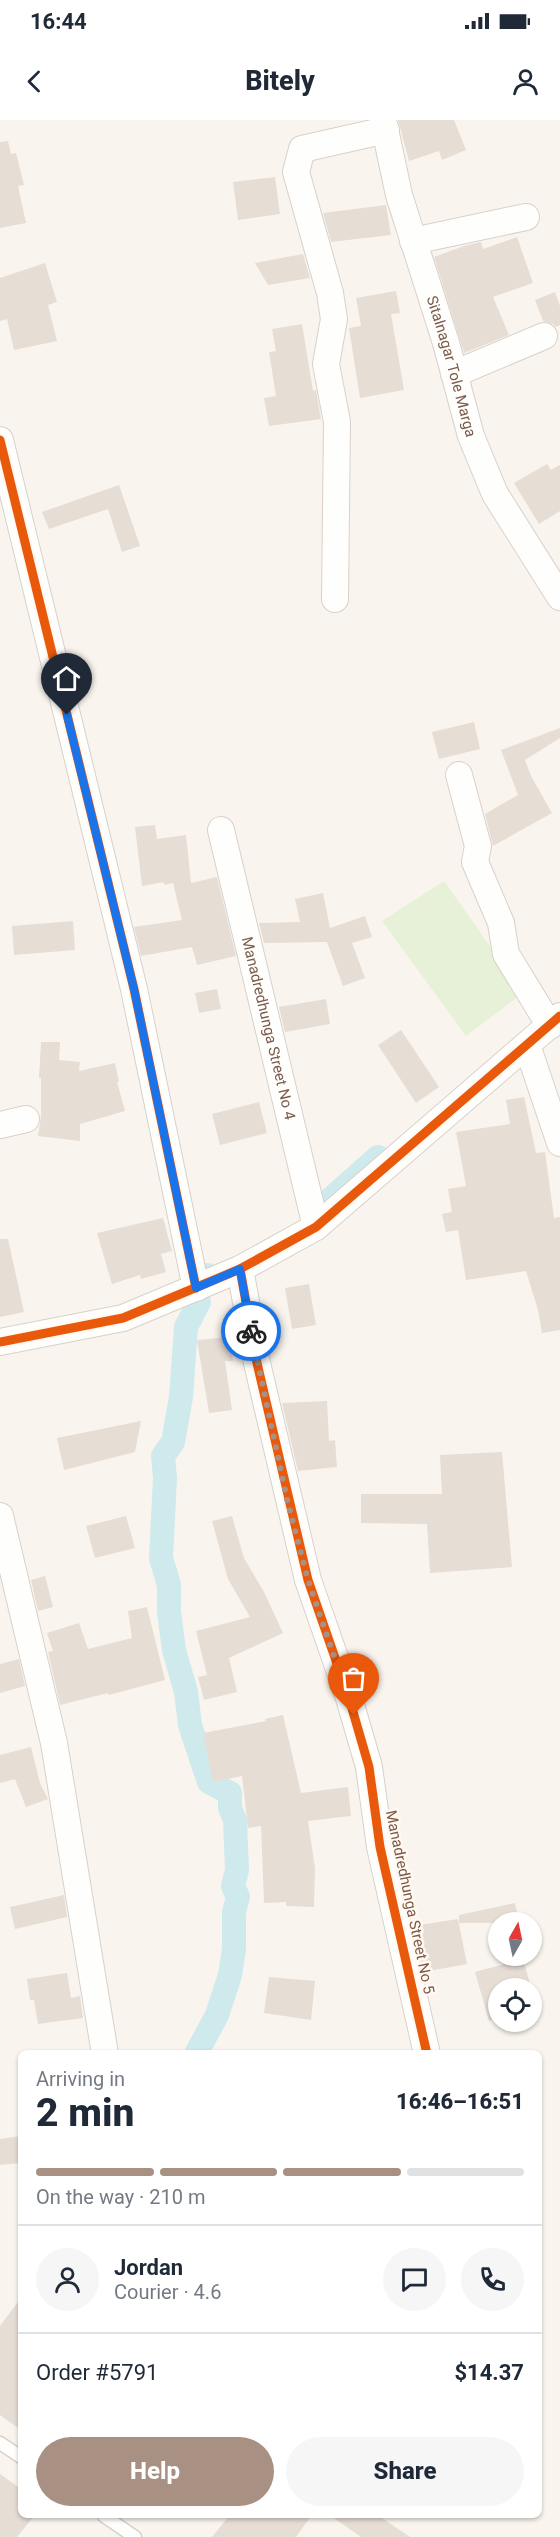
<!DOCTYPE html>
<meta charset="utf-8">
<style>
:root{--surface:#fff;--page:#f6f6f7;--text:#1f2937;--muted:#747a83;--line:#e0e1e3;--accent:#a89083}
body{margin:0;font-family:Roboto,sans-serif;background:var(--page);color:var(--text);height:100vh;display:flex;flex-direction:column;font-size:22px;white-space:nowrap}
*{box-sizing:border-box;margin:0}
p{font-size:20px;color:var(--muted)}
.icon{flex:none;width:33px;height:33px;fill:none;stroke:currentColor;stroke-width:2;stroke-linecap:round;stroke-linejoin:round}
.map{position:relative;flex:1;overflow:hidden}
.side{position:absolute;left:18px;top:1930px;width:524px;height:468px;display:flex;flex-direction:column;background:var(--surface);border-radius:9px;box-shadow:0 2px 4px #0004}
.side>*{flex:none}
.needle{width:39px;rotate:9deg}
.controls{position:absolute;left:488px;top:1792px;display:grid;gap:12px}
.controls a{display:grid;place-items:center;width:54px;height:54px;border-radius:50%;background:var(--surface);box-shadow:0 2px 4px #0004;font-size:30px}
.pin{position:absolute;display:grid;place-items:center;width:51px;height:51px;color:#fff;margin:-62px -26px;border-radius:50% 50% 50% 0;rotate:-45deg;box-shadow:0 0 6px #0007}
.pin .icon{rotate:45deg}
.courier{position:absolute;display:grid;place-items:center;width:60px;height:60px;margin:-30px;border:4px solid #1a73e8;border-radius:50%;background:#fff;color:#222;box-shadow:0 2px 8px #0007}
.summary em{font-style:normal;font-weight:800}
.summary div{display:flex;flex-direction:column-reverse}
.summary{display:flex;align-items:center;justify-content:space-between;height:102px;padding:0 18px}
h1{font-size:39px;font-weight:800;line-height:45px}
.bar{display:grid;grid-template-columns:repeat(4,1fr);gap:9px 6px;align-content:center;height:72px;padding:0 18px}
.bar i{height:8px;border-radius:4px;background:var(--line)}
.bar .current{background:var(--accent)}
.bar p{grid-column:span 4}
.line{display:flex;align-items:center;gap:15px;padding:0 18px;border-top:2px solid var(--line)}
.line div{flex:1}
.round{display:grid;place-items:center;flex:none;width:63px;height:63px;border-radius:32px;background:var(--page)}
.button{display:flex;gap:12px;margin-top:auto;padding:12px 18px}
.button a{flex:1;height:69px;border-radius:36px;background:var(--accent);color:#fff;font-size:24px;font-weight:800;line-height:69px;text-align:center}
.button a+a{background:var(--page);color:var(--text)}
.status{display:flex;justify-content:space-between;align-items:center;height:42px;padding:0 30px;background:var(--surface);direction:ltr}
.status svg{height:16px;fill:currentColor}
header{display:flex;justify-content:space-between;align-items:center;height:78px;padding:0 18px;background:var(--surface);font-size:27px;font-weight:800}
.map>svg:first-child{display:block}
.green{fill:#e6f1d7}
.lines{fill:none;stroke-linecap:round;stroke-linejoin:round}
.canal{stroke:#ceeaec;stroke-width:24}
.building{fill:#e6ddd5}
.service-casing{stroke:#d9d0ca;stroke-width:15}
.minor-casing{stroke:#d9d0ca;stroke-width:28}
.service{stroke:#fefefc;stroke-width:12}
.minor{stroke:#fefefc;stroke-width:26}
.cycleway-casing{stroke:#fff9f1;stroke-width:13}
.cycleway{stroke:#e8590c;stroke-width:9}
.done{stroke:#a89083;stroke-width:6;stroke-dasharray:0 10.8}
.route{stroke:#1a73e8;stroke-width:8}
.labels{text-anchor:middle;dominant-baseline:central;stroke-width:5;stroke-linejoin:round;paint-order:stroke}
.street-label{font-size:15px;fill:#7c5a49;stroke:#fff9f1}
</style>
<div class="status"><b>16:44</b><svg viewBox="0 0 49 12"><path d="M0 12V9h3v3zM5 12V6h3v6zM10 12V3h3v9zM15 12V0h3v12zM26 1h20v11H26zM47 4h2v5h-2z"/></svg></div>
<header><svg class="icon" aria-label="back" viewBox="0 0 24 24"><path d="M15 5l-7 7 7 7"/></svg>Bitely<svg class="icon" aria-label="person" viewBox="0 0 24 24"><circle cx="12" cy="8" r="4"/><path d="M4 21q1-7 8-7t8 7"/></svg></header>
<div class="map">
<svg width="560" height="2417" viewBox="0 0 560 2417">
<rect width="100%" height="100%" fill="#f9f5ee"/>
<path class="green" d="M444,761L523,873L466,916L382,801Z"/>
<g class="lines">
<g class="canal">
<path d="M324,1085L378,1037"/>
<path d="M196,1934L217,1895L230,1855L234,1829V1792L238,1777L233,1766L237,1750L235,1700L230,1688V1673L209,1662L190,1605L186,1572L174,1530L169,1492V1465L161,1438L165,1358L163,1336L173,1322L181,1277L186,1207L199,1182L196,1173L197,1160L207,1155"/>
</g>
</g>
<g class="building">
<path d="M398,0H454L466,30L442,40L439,31L409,41Z"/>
<path d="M8,21L11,34L16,33L24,65L18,66L26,103L0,108V22Z"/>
<path d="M275,57L280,94L238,100L233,62Z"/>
<path d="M386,85L391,115L331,122L323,93Z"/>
<path d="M517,117L533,163L493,177L509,215L464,233L434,137L464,126L481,122L483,129Z"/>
<path d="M303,134L310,158L268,165L255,143Z"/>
<path d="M45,143L57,182L48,185L57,221L14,230L7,199L0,201V158Z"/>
<path d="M396,171L400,193L391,194L404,270L360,278L349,208L361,206L356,178Z"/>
<path d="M555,172L560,186V205L556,207L553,204L543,201L535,180Z"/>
<path d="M302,204L313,271L316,270L321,299L269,306L264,278L276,276L269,232L276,231L272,209Z"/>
<path d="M547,344L551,350L560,345V391L539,404L514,363Z"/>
<path d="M119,365L140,426L122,432L108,389L49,409L42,392Z"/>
<path d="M474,602L480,629L439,639L432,612Z"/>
<path d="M560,608V618L525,640L531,656L552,693L493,726L485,694L518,675L501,630Z"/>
<path d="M155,705L157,719L186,715L191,763L217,757L236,836L197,845L192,827L141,836L134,807L182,800L173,763L164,765V762L142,766L135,707Z"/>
<path d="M323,773L330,808L365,796L372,817L352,823L365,858L343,866L327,822L264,823L259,803L300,802L295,779Z"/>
<path d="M73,801L75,830L14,835L12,806Z"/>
<path d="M217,869L221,889L199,893L195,873Z"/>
<path d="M326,879L330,904L285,912L279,887Z"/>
<path d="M401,910L439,967L416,983L378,925Z"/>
<path d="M41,922H60L59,940L80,942L79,951L115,943L119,962H117L125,991L80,1004V1021L38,1016L41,996V958H39Z"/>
<path d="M524,977L536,1033L545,1032L554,1098L560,1097V1210L542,1213L538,1190L526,1151L466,1160L458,1110L446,1112L442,1094L452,1092L448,1069L466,1066L456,1012L510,1004L506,980Z"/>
<path d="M259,982L267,1013L220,1025L212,994Z"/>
<path d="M163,1098L172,1131L161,1134L166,1152L141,1159L140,1155L112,1164L97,1113Z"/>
<path d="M0,1119H8L24,1192L0,1197Z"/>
<path d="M309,1164L316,1205L292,1209L285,1168Z"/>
<path d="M230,1217L233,1241H225L232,1290L209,1293L197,1220Z"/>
<path d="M327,1281L329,1321L335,1320L337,1347L298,1351L282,1283Z"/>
<path d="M141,1301L135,1332L64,1350L57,1318Z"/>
<path d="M502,1332L512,1447L430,1453L427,1404L361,1403V1374H442L440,1335Z"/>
<path d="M126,1396L135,1428L95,1438L86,1406Z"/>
<path d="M232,1396L244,1438L264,1472L283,1513L229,1538L237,1572L204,1580L198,1557L207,1555L196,1511L250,1497L228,1459L212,1401Z"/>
<path d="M45,1456L53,1487L38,1491L31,1460Z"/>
<path d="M147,1487L165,1560L109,1575L108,1573L60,1585L48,1532L53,1531L47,1513L79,1503L88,1529L132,1518L128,1491Z"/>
<path d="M19,1539L25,1566L0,1573V1544Z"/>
<path d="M283,1595L301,1673L348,1667L351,1696L308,1701L315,1748L314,1787L286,1786V1782L264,1783L261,1706L248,1708L242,1656L213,1662L203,1613L266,1601L265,1599Z"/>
<path d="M31,1627L40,1663L48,1679L26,1687L15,1659L0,1663V1635Z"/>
<path d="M64,1775L67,1797L15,1809L10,1787Z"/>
<path d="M515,1783L519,1803H459V1795Z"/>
<path d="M458,1799L467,1844L424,1852L413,1806Z"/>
<path d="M523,1839L537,1888L531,1889V1869H498V1898L489,1901L475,1852Z"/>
<path d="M67,1853L71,1878L80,1876L83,1898L38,1904L34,1880H30L27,1859Z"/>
<path d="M269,1857L315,1861L311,1900L264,1893Z"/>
<path d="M21,2016V2043L0,2045V2019Z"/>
<path d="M21,2178V2310L0,2295V2206Z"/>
<path d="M0,2354L21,2369V2396H34L17,2417H0Z"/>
<path d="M229,2396H311L296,2417H212Z"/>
<path d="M331,2396H379L410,2417H361Z"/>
</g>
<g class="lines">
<g class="service-casing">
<g id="service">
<path d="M0,2323L21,2337"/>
<path d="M104,2396L135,2417"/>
</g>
</g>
<g class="minor-casing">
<g id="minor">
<path id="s1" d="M383,0L399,75L446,223L471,316L495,374L560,477"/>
<path d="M413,121L526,97"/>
<path d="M454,254L544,216"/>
<path d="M0,320L134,869L196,1168"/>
<path d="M335,479L337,302L326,244L334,199L330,173L296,52L302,29L386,10"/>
<path d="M459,655L478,726L475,742L501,803L506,834L550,906"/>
<path id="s2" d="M221,710L316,1107"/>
<path d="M527,925L560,1023"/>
<path d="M0,1005L26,999"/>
<path d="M240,1149L257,1243L308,1460L349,1578L369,1647L380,1727L427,1934"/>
<path d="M0,1222L123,1198L240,1149L316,1107L560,896"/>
<path d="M0,1396L54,1623L105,1934"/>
</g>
</g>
<use href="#service" class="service"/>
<use href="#minor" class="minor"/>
<g class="cycleway-casing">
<g id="cycleway">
<path d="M0,320L134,869L196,1168"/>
<path d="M240,1149L257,1243L308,1460L349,1578L369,1647L380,1727L427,1934"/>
<path d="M0,1222L123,1198L240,1149L316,1107L560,896"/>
</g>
</g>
<use href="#cycleway" class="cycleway"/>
</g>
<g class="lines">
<path class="done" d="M251,1211L287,1379L308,1460L354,1595"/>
<path class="route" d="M67,595L134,869L196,1168L240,1149L251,1211"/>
</g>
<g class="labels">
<g class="street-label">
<text stroke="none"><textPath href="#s1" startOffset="256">Sitalnagar Tole Marga</textPath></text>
<text stroke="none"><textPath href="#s2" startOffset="204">Manadredhunga Street No 4</textPath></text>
<text transform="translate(410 1782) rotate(78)">Manadredhunga Street No 5</text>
</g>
</g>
</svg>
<div class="controls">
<a><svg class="needle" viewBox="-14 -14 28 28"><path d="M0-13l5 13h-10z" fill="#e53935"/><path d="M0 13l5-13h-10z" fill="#747a83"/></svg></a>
<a><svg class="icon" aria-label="locate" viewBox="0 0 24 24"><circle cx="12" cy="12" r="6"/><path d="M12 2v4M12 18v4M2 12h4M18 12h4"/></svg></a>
</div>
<div class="pin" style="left:354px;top:1595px;background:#ea580c"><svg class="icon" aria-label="bag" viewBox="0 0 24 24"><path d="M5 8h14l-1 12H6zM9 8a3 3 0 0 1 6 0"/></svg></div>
<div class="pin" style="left:67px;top:595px;background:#1f2937"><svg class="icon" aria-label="home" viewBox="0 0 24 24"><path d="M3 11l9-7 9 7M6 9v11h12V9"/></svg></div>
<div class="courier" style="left:251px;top:1211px"><svg class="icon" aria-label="bike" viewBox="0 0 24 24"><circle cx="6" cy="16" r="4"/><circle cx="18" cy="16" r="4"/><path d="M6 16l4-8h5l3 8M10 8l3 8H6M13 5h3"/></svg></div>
<section class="side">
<div class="summary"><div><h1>2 min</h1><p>Arriving in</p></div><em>16:46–16:51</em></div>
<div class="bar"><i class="current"></i><i class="current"></i><i class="current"></i><i></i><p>On the way · 210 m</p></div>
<div class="line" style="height:108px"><a class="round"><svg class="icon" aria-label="person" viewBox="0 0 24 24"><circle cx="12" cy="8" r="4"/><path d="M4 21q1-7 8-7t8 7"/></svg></a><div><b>Jordan</b><p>Courier · 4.6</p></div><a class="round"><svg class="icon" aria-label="chat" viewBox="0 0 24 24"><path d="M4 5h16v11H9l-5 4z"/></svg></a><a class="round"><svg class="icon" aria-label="phone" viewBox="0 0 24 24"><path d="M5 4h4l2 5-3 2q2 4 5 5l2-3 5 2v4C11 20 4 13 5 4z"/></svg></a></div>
<div class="line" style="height:78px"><div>Order #5791</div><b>$14.37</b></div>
<div class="button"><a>Help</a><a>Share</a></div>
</section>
</div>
